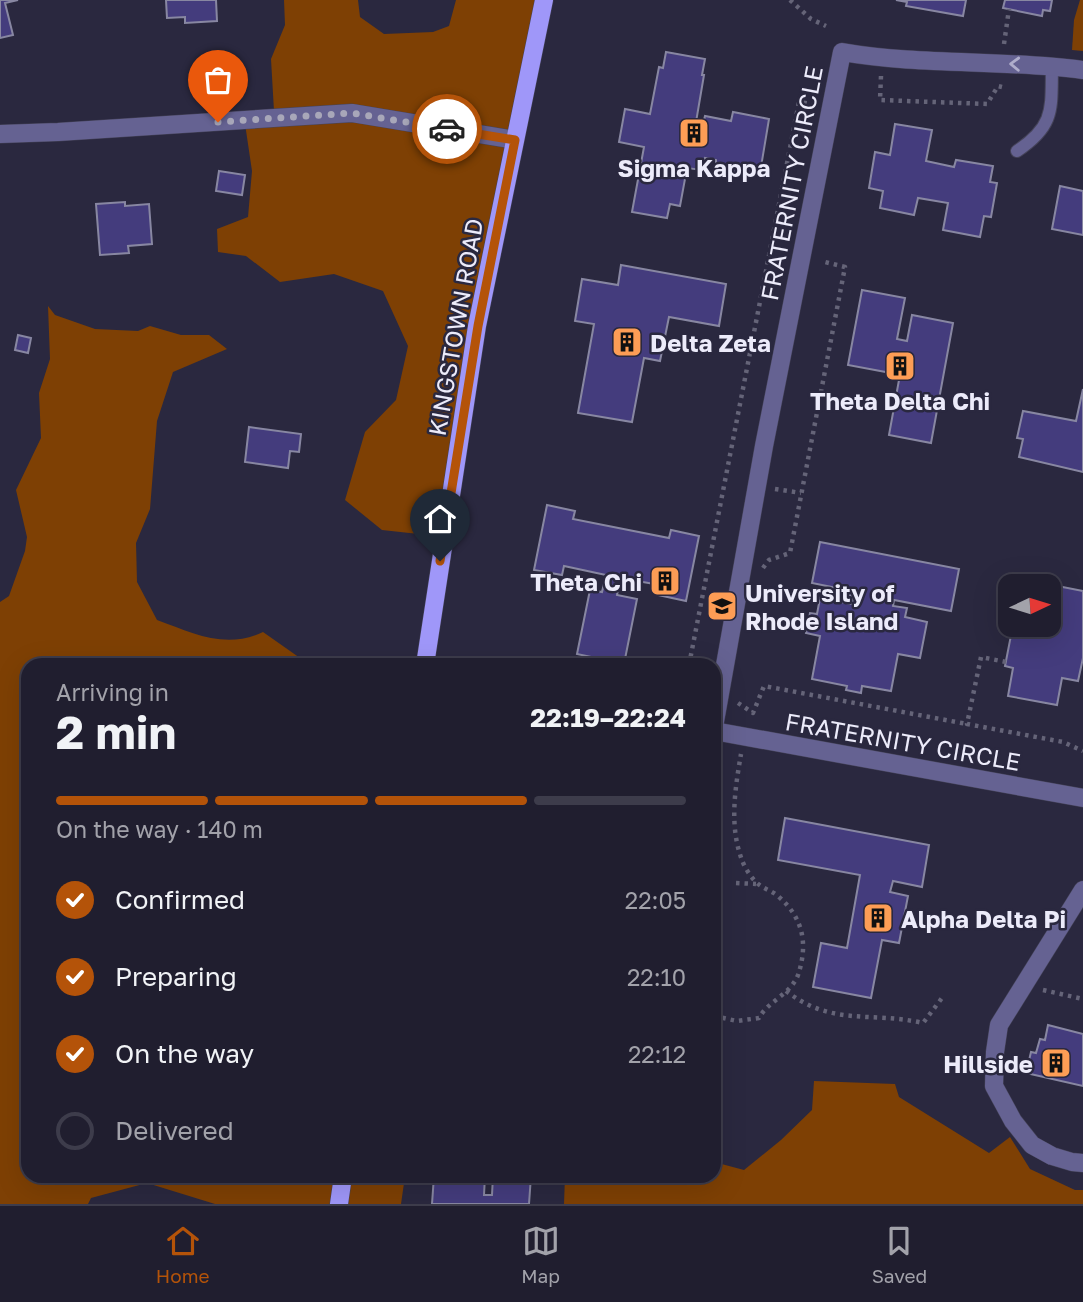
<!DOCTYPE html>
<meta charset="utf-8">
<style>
:root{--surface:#201e2f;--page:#282737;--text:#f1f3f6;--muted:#a2a2aa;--line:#3d3c4b;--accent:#b45309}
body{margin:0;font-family:"Golos Text",sans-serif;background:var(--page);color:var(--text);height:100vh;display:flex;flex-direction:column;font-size:26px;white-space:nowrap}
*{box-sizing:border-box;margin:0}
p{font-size:23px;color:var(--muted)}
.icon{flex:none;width:38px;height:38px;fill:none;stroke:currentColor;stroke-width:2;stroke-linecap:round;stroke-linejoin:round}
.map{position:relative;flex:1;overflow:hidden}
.sheet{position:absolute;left:21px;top:658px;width:700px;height:525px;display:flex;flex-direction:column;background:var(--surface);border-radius:21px;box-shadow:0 7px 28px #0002,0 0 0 2px var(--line)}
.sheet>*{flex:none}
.needle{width:46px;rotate:86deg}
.buttons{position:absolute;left:998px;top:574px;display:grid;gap:14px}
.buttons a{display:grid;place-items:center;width:63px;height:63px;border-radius:14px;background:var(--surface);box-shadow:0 7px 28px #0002,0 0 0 2px var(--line);font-size:35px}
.pin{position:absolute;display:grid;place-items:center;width:60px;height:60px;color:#fff;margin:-72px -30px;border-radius:50% 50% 50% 0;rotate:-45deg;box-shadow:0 0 7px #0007}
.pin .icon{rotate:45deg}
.courier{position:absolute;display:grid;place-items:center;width:70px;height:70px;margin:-35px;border:5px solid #b45309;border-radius:50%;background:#fff;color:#222;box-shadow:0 2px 9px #0007}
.summary em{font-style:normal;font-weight:700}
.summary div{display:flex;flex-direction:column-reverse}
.summary{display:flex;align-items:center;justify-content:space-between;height:119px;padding:0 35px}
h1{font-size:46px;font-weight:700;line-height:52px}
.bar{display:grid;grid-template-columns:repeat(4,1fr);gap:10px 7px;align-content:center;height:84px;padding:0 35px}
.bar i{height:9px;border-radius:5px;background:var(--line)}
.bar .active{background:var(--accent)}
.bar p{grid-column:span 4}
ol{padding:0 35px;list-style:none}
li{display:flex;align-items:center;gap:21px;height:77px}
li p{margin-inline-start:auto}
li .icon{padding:7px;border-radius:50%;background:var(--accent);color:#fff;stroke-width:4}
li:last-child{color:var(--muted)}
li i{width:38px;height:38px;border:4px solid var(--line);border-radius:50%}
.tabs{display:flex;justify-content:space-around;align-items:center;height:98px;border-top:2px solid var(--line);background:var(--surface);font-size:19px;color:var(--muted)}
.tabs a{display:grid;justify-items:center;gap:4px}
.tabs .active{color:var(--accent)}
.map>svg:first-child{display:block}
.forest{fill:#7e4004}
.building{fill:#443c7d;stroke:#8887a2;stroke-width:2}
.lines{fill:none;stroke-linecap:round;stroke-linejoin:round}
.lane-casing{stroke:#454359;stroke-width:14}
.street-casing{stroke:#454359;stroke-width:19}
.primary-casing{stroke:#454359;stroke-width:19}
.path{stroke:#656478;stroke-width:4.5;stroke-dasharray:3.5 5;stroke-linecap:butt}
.lane{stroke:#656292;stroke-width:12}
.street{stroke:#656292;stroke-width:18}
.primary{stroke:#9f97f9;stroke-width:18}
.oneway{stroke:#afadcb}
.done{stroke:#a8a7b9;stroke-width:7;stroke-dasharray:0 12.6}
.route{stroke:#b45309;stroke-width:9}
.labels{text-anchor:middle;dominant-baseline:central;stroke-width:5;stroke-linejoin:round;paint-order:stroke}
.poi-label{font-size:24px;font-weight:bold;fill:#ecebfa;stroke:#2a283f;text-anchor:start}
.street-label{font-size:24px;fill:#ecebfa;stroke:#2a283f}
</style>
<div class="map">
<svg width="1083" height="1204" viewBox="0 0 1083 1204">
<rect width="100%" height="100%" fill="#2a283f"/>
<g class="forest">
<path d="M284,0H358L360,17L384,34L433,32L449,26L456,0H537L437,536L382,530L345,500L365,432L396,400L408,346L383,291L334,274L280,282L246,256L218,252L217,229L248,217L252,171L244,117L274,111L271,59L285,25Z"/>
<path d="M1080,0H1083V51L1072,50L1074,20Z"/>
<path d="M48,306L55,315L95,329L138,331L150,326L181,335H209L227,349L173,372L157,421L150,509L136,543L137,582L157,620C193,633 225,650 263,632L310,665H28V1176H405L401,1204H215L147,1183L91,1198L88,1204H0V602L9,596L25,551L27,537L16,490L41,438L39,393L50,359Z"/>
<path d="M814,1081L895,1084L899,1097L989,1153L1010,1137L1030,1169L1075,1190H1083V1204H564L565,1176H714V1162L744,1170L781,1140L812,1110Z"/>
</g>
<g class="building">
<path d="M0,0H18L5,3L13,35L0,38Z"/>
<path d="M166,0H216L217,21L185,23V17L167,18Z"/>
<path d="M896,0H966L963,16L906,6L907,2Z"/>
<path d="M1005,0H1052L1050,11L1043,10L1042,16L1003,8Z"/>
<path d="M666,52L705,59L702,75H704L696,122L703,124L705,116L731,121L733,112L769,119L760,173L733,171V168L716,165V160L705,158L702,170L687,168L680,206L670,204L667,218L632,212L644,147L619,142L625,109L650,114L659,67L663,68Z"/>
<path d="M895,124L932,130L926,161L954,167L956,160L993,166L990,182L997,183L991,217L984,216L980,237L943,230L948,203L918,198L914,215L880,208L883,191L869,188L875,152L890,155Z"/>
<path d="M219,171L245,175L242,195L216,191Z"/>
<path d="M1060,186L1083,191V235L1052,229Z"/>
<path d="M125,202V206L149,204L152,244L128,246L129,253L100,255L96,204Z"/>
<path d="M621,265L726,284L719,326L669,317L660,361L644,358L632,422L578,413L594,324L575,321L582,279L618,285Z"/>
<path d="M862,290L905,298L897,339L907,341L912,315L953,323L931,443L889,435L901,369L891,367V373L848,365Z"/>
<path d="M18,335L31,338L28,353L15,350Z"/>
<path d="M1083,389V472L1019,457L1023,439L1017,438L1023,411L1076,421Z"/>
<path d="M249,427L301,434L299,452L290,451L288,468L245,462Z"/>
<path d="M547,505L575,511L573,519L669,538L671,530L699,536L686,601L658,595L660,585L620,578L617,595L637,599L624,664L577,654L590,590L602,592L606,575L564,566L562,575L534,570Z"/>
<path d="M820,542L959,569L951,611L894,600L893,606L907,608L905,617L927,622L920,658L898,654L891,691L862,686L861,693L846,690L847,686L812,679L820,636L806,633L810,613L817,614L820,598L852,604L854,596L841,593L842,589L812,583Z"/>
<path d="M1022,579L1083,591V658L1078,681L1062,678L1057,705L1008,696L1013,668L1005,666L1013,625H1048V586H1021Z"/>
<path d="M785,818L929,845L922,887L893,881L890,892L908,896L899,943L882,940L871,998L813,987L821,943L847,948L860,875L778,860Z"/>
<path d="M1048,1025L1083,1034V1086L1026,1073L1031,1052L1036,1053L1040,1039L1045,1040Z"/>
<path d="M434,1176H485L484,1195H492L493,1176H531L529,1204H432Z"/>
</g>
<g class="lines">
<g class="lane-casing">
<path id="lane" d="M1017,151C1056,125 1051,108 1052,66"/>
</g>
<g class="street-casing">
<g id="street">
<path d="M0,134L58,132L352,113L515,140"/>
<path d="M714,727L764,446L842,52C922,66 1003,59 1083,70"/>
<path d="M714,731L1083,798"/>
<path d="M1083,890L999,1025L995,1052L994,1086L1013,1121L1032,1145L1052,1156L1072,1162L1083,1163"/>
</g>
</g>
<g class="primary-casing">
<g id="primary">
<path d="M425,665L477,326L544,0"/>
<path d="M339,1204L343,1176"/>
</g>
</g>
<g class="path">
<path d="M790,0L811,19L826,26"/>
<path d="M1004,44L1009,9"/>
<path d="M881,76L880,100L987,104L998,86L1002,87"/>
<path d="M775,489L801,493"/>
<path d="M763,568L769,560L790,553L845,267L821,261"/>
<path d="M1006,662L981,657L967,724L1063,742L1083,751"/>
<path d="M689,665L799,102L812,104"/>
<path d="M738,703L753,713L764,686L967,724"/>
<path d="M736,883L756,884"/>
<path d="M1043,990L1083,999"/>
<path d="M786,991C833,1027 871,1011 923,1023L942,998"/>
<path d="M714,1016L737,1021L759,1018C768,1001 791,994 798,975C808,945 804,919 779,897C774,892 767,890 761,886C754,882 745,869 742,860C729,826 735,789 741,754"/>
</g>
<use href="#lane" class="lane"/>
<use href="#street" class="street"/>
<use href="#primary" class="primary"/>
</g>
<defs><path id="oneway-chevron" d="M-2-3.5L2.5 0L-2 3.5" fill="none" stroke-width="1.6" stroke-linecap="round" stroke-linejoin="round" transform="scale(1.75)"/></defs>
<use class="oneway" href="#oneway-chevron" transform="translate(1015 64) rotate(-178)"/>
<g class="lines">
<path class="done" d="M218,122L352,113L447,129"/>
<path class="route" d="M440,561L478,326L515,140L447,129"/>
</g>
<defs>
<g id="building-square" transform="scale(1.575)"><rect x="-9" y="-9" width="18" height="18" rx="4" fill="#fd9d55" stroke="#2a283f"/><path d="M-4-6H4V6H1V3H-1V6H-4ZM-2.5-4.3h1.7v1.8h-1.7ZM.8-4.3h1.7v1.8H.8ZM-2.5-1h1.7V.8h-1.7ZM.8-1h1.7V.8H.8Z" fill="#111"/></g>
<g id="university-square" transform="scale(1.575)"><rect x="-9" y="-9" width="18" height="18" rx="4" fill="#fd9d55" stroke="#2a283f"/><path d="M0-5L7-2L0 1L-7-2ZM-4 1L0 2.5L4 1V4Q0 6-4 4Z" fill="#111"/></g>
</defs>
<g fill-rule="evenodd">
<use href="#building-square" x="694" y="133"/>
<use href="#building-square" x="627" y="342"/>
<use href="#building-square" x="900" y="366"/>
<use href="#building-square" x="665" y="581"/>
<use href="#university-square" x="722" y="606"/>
<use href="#building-square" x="878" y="918"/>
<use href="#building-square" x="1056" y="1063"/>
</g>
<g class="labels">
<g class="poi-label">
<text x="694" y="167" text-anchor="middle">Sigma Kappa</text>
<text x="650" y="342">Delta Zeta</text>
<text x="900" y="400" text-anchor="middle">Theta Delta Chi</text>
<text x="642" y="581" text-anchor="end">Theta Chi</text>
<text x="745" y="592">University of<tspan x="745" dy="28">Rhode Island</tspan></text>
<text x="901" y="918">Alpha Delta Pi</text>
<text x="1033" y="1063" text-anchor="end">Hillside</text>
</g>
<g class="street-label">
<text transform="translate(791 183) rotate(-79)">FRATERNITY CIRCLE</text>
<text transform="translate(455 327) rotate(-80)">KINGSTOWN ROAD</text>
<text transform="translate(903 741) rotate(10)">FRATERNITY CIRCLE</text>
</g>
</g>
</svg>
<div class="buttons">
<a><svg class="needle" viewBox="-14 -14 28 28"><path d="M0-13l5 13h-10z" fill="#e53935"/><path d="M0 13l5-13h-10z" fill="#a2a2aa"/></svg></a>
</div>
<div class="pin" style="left:218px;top:122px;background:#ea580c"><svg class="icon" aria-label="bag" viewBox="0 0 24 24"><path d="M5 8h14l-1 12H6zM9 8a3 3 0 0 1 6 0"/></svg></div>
<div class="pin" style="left:440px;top:561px;background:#1f2937"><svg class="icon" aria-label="home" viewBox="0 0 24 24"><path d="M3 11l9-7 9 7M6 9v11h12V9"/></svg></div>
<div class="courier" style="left:447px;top:129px"><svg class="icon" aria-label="car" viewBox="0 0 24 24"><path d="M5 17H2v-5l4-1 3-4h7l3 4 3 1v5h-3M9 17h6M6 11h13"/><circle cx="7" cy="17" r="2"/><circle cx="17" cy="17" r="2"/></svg></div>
<section class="sheet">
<div class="summary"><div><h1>2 min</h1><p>Arriving in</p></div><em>22:19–22:24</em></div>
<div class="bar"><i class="active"></i><i class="active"></i><i class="active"></i><i></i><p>On the way · 140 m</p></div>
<ol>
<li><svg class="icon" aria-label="check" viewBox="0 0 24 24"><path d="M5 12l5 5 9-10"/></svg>Confirmed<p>22:05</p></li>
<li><svg class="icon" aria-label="check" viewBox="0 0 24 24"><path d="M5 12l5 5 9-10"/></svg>Preparing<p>22:10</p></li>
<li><svg class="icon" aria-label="check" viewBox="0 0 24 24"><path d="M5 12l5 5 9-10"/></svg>On the way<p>22:12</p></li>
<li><i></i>Delivered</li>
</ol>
</section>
</div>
<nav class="tabs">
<a class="active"><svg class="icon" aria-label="home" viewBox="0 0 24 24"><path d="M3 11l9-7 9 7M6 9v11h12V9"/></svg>Home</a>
<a><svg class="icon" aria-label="map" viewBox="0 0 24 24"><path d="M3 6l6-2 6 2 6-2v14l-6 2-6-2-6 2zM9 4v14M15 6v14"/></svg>Map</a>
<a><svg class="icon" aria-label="saved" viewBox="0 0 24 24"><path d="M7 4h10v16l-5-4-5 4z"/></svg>Saved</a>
</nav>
